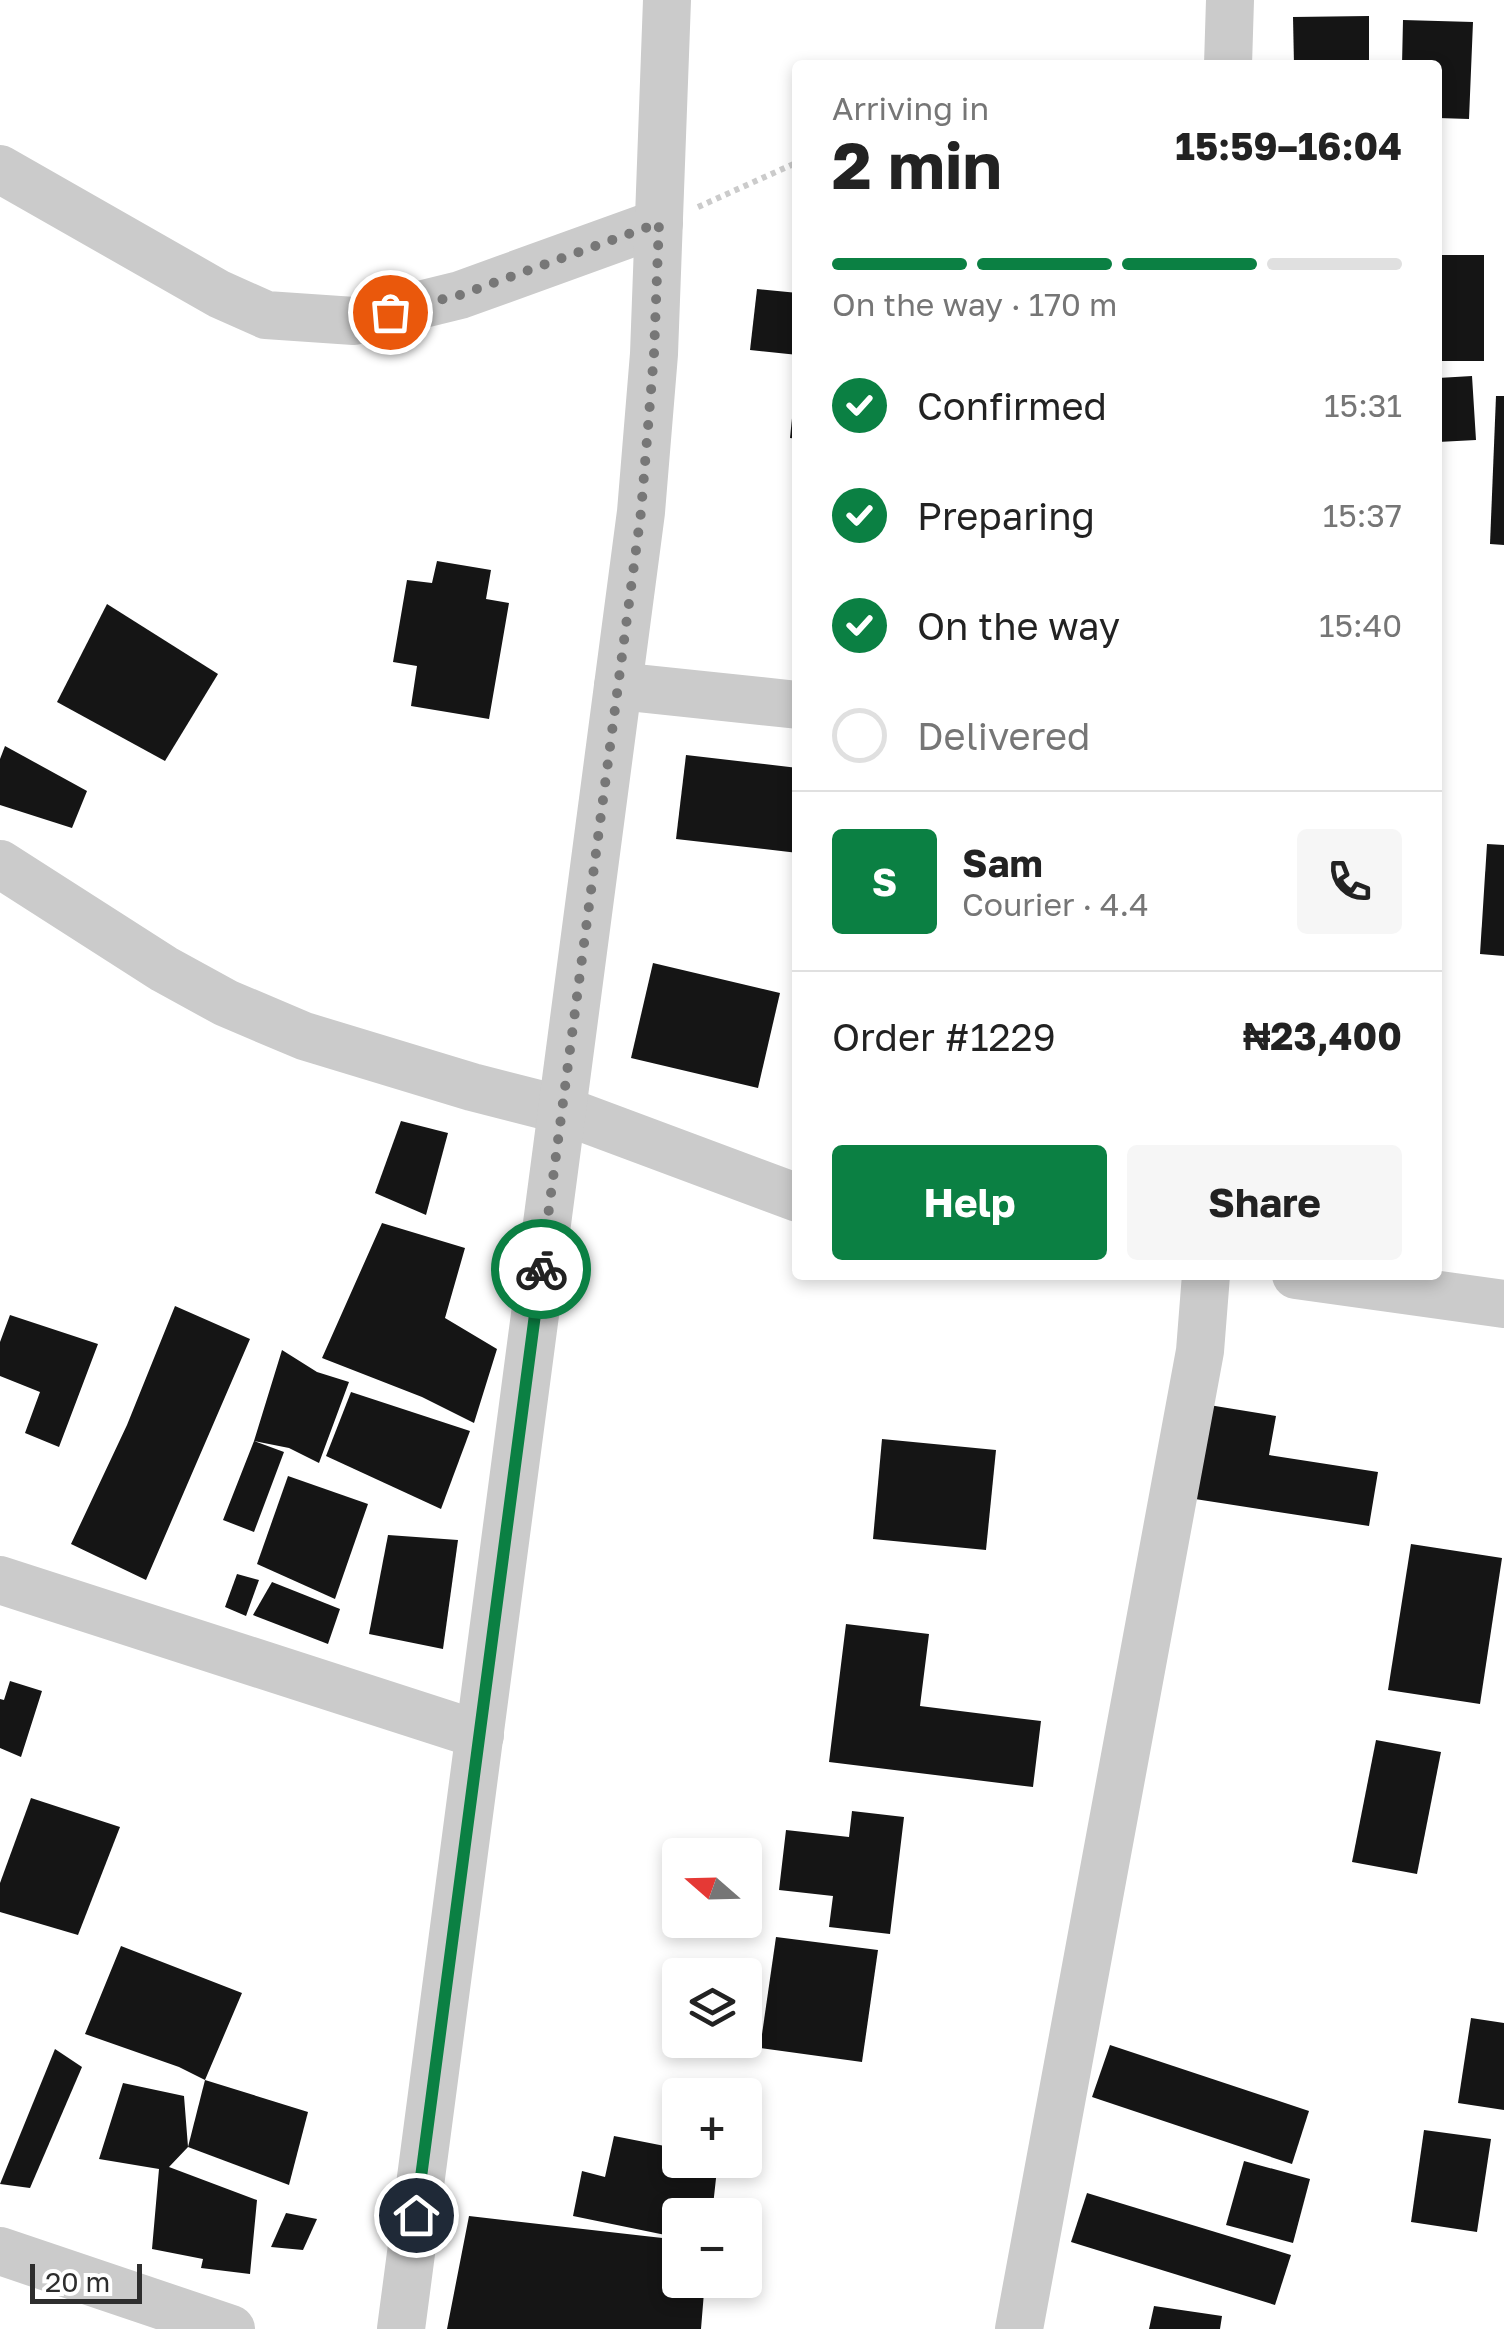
<!DOCTYPE html>
<meta charset="utf-8">
<style>
:root{--surface:#fff;--page:#f6f6f6;--text:#222;--muted:#767676;--line:#e0e0e0;--accent:#0b8043}
body{margin:0;font-family:"Golos Text",sans-serif;background:var(--page);color:var(--text);height:100vh;display:flex;flex-direction:column;font-size:38px;white-space:nowrap}
*{box-sizing:border-box;margin:0}
p{font-size:32px;color:var(--muted)}
.icon{flex:none;width:55px;height:55px;fill:none;stroke:currentColor;stroke-width:2;stroke-linecap:round;stroke-linejoin:round}
.map{position:relative;flex:1;overflow:hidden}
.panel{position:absolute;left:792px;top:60px;width:650px;height:1220px;display:flex;flex-direction:column;background:var(--surface);border-radius:10px;box-shadow:0 5px 15px #0003}
.panel>*{flex:none}
.needle{width:65px;rotate:290deg}
.fabs{position:absolute;left:662px;top:1838px;display:grid;gap:20px}
.fabs a{display:grid;place-items:center;width:100px;height:100px;border-radius:10px;background:var(--surface);box-shadow:0 5px 15px #0003;font-size:50px}
.scale{position:absolute;left:30px;bottom:25px;width:112px;box-sizing:border-box;padding-left:10px;border:5px solid #2e2e2e;border-top:0;font-size:28px;line-height:35px;white-space:nowrap;color:#2e2e2e;-webkit-text-stroke:8px #fff;paint-order:stroke}
.pin{position:absolute;display:grid;place-items:center;width:85px;height:85px;color:#fff;margin:-42px;border:5px solid #fff;border-radius:50%;box-shadow:0 2px 10px #0007}
.courier{position:absolute;display:grid;place-items:center;width:100px;height:100px;margin:-50px;border:8px solid #0b8043;border-radius:50%;background:#fff;color:#222;box-shadow:0 2px 12px #0007}
.overview em{font-style:normal;font-weight:700}
.overview div{display:flex;flex-direction:column-reverse}
.overview{display:flex;align-items:center;justify-content:space-between;height:170px;padding:0 40px}
h1{font-size:65px;font-weight:700;line-height:75px}
.bar{display:grid;grid-template-columns:repeat(4,1fr);gap:15px 10px;align-content:center;height:120px;padding:0 40px}
.bar i{height:12px;border-radius:8px;background:var(--line)}
.bar .current{background:var(--accent)}
.bar p{grid-column:span 4}
.line{display:flex;align-items:center;gap:25px;padding:0 40px;border-top:2px solid var(--line)}
.line div{flex:1}
.round{display:grid;place-items:center;flex:none;width:105px;height:105px;border-radius:10px;background:var(--page)}
ol{padding:0 40px;list-style:none}
li{display:flex;align-items:center;gap:30px;height:110px}
li p{margin-inline-start:auto}
li .icon{padding:10px;border-radius:50%;background:var(--accent);color:#fff;stroke-width:4}
li:last-child{color:var(--muted)}
li i{width:55px;height:55px;border:5px solid var(--line);border-radius:50%}
.button{display:flex;gap:20px;margin-top:auto;padding:20px 40px}
.button a{flex:1;height:115px;border-radius:10px;background:var(--accent);color:#fff;font-size:40px;font-weight:700;line-height:115px;text-align:center}
.button a+a{background:var(--page);color:var(--text)}
.map>svg:first-child{display:block}
.building{fill:#151515}
.lines{fill:none;stroke-linecap:round;stroke-linejoin:round}
.path{stroke:#cbcbcb;stroke-width:6;stroke-dasharray:5 5;stroke-linecap:butt}
.minor{stroke:#cbcbcb;stroke-width:48}
.done{stroke:#777;stroke-width:10;stroke-dasharray:0 18}
.route{stroke:#0b8043;stroke-width:12}
</style>
<div class="map">
<svg width="1504" height="2329" viewBox="0 0 1504 2329">
<rect width="100%" height="100%" fill="#fff"/>
<g class="building">
<path d="M1369,16V65H1294L1293,17Z"/>
<path d="M1403,20L1473,22L1469,119L1438,118V65H1402Z"/>
<rect x="1438" y="255" width="46" height="106"/>
<path d="M757,289L798,293V355L750,350Z"/>
<path d="M1472,376L1476,440L1438,442V378Z"/>
<path d="M795,389H798V439L790,438Z"/>
<path d="M1496,396H1504V545L1490,544Z"/>
<path d="M437,561L491,570L486,599L509,603L489,719L411,706L417,666L393,662L407,580L432,583Z"/>
<path d="M107,604L218,674L165,761L57,702Z"/>
<path d="M5,746L87,791L72,828L0,805V759Z"/>
<path d="M686,755L798,768V853L676,839Z"/>
<path d="M1487,844L1504,845V956L1480,954Z"/>
<path d="M653,963L780,993L758,1088L631,1058Z"/>
<path d="M401,1121L448,1133L426,1215L375,1193Z"/>
<path d="M382,1223L465,1248L445,1318L497,1349L474,1423L422,1397L322,1358Z"/>
<path d="M175,1306L250,1339L146,1580L71,1544L127,1425Z"/>
<path d="M10,1315L98,1344L59,1447L25,1433L40,1392L0,1376V1342Z"/>
<path d="M282,1350L317,1372L349,1382L319,1463L289,1448L254,1441L284,1452L254,1532L223,1520L254,1441Z"/>
<path d="M351,1392L470,1431L441,1509L326,1456Z"/>
<path d="M1209,1405L1276,1416L1269,1455L1378,1472L1369,1526L1195,1499Z"/>
<path d="M882,1439L996,1450L986,1550L873,1539Z"/>
<path d="M288,1476L368,1504L335,1599L257,1564Z"/>
<path d="M388,1535L458,1540L443,1649L369,1634Z"/>
<path d="M1411,1544L1502,1558L1480,1704L1388,1690Z"/>
<path d="M237,1574L259,1580L246,1616L225,1607Z"/>
<path d="M272,1582L340,1609L328,1644L253,1615Z"/>
<path d="M846,1624L929,1634L920,1706L1041,1721L1033,1787L829,1762Z"/>
<path d="M10,1681L42,1691L21,1757L0,1748V1699L4,1700Z"/>
<path d="M1376,1740L1441,1752L1417,1874L1352,1862Z"/>
<path d="M31,1798L120,1827L78,1935L0,1912V1883Z"/>
<path d="M852,1811L904,1817L890,1934L829,1927L833,1896L779,1890L786,1830L849,1837Z"/>
<path d="M776,1937L878,1950L862,2062L760,2048Z"/>
<path d="M121,1946L242,1993L205,2080L179,2067L85,2034Z"/>
<path d="M1471,2018L1504,2023V2110L1458,2103Z"/>
<path d="M1110,2045L1309,2111L1292,2164L1092,2097Z"/>
<path d="M55,2049L82,2067L30,2188L0,2184Z"/>
<path d="M205,2080L308,2112L289,2185L188,2147Z"/>
<path d="M123,2083L184,2096L188,2147L169,2167L257,2200L250,2274L201,2268L203,2259L152,2249L159,2169L99,2159Z"/>
<path d="M1424,2130L1491,2139L1477,2232L1411,2222Z"/>
<path d="M614,2136L680,2149V2160H718L712,2215H680V2238L573,2216L582,2171L605,2177Z"/>
<path d="M1244,2161L1310,2179L1293,2243L1226,2225Z"/>
<path d="M1087,2193L1291,2255L1275,2305L1071,2242Z"/>
<path d="M286,2213L317,2219L303,2250L271,2247Z"/>
<path d="M469,2216L680,2240V2280H705L701,2329H447Z"/>
<path d="M1154,2306L1222,2316L1220,2329H1149Z"/>
</g>
<g class="lines">
<path class="path" d="M698,207L798,162"/>
<g class="minor">
<path d="M1228,65L1230,0"/>
<path d="M0,169L219,294L266,315L354,321L460,295L659,223"/>
<path d="M618,686L798,705"/>
<path d="M0,864L164,969L226,1003L304,1036L472,1087L562,1110L798,1198"/>
<path d="M1296,1275L1504,1304"/>
<path d="M0,1580L480,1735"/>
<path d="M0,2251L231,2329"/>
<path d="M401,2329L641,512L654,354L667,0"/>
<path d="M1019,2329L1200,1351L1206,1275"/>
</g>
</g>
<g class="lines">
<path class="done" d="M390,312L460,295L659,223L654,354L641,512L541,1269"/>
<path class="route" d="M416,2215L541,1269"/>
</g>
</svg>
<div class="fabs">
<a><svg class="needle" viewBox="-14 -14 28 28"><path d="M0-13l5 13h-10z" fill="#e53935"/><path d="M0 13l5-13h-10z" fill="#767676"/></svg></a>
<a><svg class="icon" aria-label="layers" viewBox="0 0 24 24"><path d="M12 4l9 5-9 5-9-5zM3 14l9 5 9-5"/></svg></a>
<a>+</a>
<a>−</a>
</div>
<div class="scale">20 m</div>
<div class="pin" style="left:390px;top:312px;background:#ea580c"><svg class="icon" aria-label="bag" viewBox="0 0 24 24"><path d="M5 8h14l-1 12H6zM9 8a3 3 0 0 1 6 0"/></svg></div>
<div class="pin" style="left:416px;top:2215px;background:#1f2937"><svg class="icon" aria-label="home" viewBox="0 0 24 24"><path d="M3 11l9-7 9 7M6 9v11h12V9"/></svg></div>
<div class="courier" style="left:541px;top:1269px"><svg class="icon" aria-label="bike" viewBox="0 0 24 24"><circle cx="6" cy="16" r="4"/><circle cx="18" cy="16" r="4"/><path d="M6 16l4-8h5l3 8M10 8l3 8H6M13 5h3"/></svg></div>
<section class="panel">
<div class="overview"><div><h1>2 min</h1><p>Arriving in</p></div><em>15:59–16:04</em></div>
<div class="bar"><i class="current"></i><i class="current"></i><i class="current"></i><i></i><p>On the way · 170 m</p></div>
<ol>
<li><svg class="icon" aria-label="check" viewBox="0 0 24 24"><path d="M5 12l5 5 9-10"/></svg>Confirmed<p>15:31</p></li>
<li><svg class="icon" aria-label="check" viewBox="0 0 24 24"><path d="M5 12l5 5 9-10"/></svg>Preparing<p>15:37</p></li>
<li><svg class="icon" aria-label="check" viewBox="0 0 24 24"><path d="M5 12l5 5 9-10"/></svg>On the way<p>15:40</p></li>
<li><i></i>Delivered</li>
</ol>
<div class="line" style="height:180px"><b class="round" style="background:var(--accent);color:#fff">S</b><div><b>Sam</b><p>Courier · 4.4</p></div><a class="round"><svg class="icon" aria-label="phone" viewBox="0 0 24 24"><path d="M5 4h4l2 5-3 2q2 4 5 5l2-3 5 2v4C11 20 4 13 5 4z"/></svg></a></div>
<div class="line" style="height:130px"><div>Order #1229</div><b>₦23,400</b></div>
<div class="button"><a>Help</a><a>Share</a></div>
</section>
</div>
